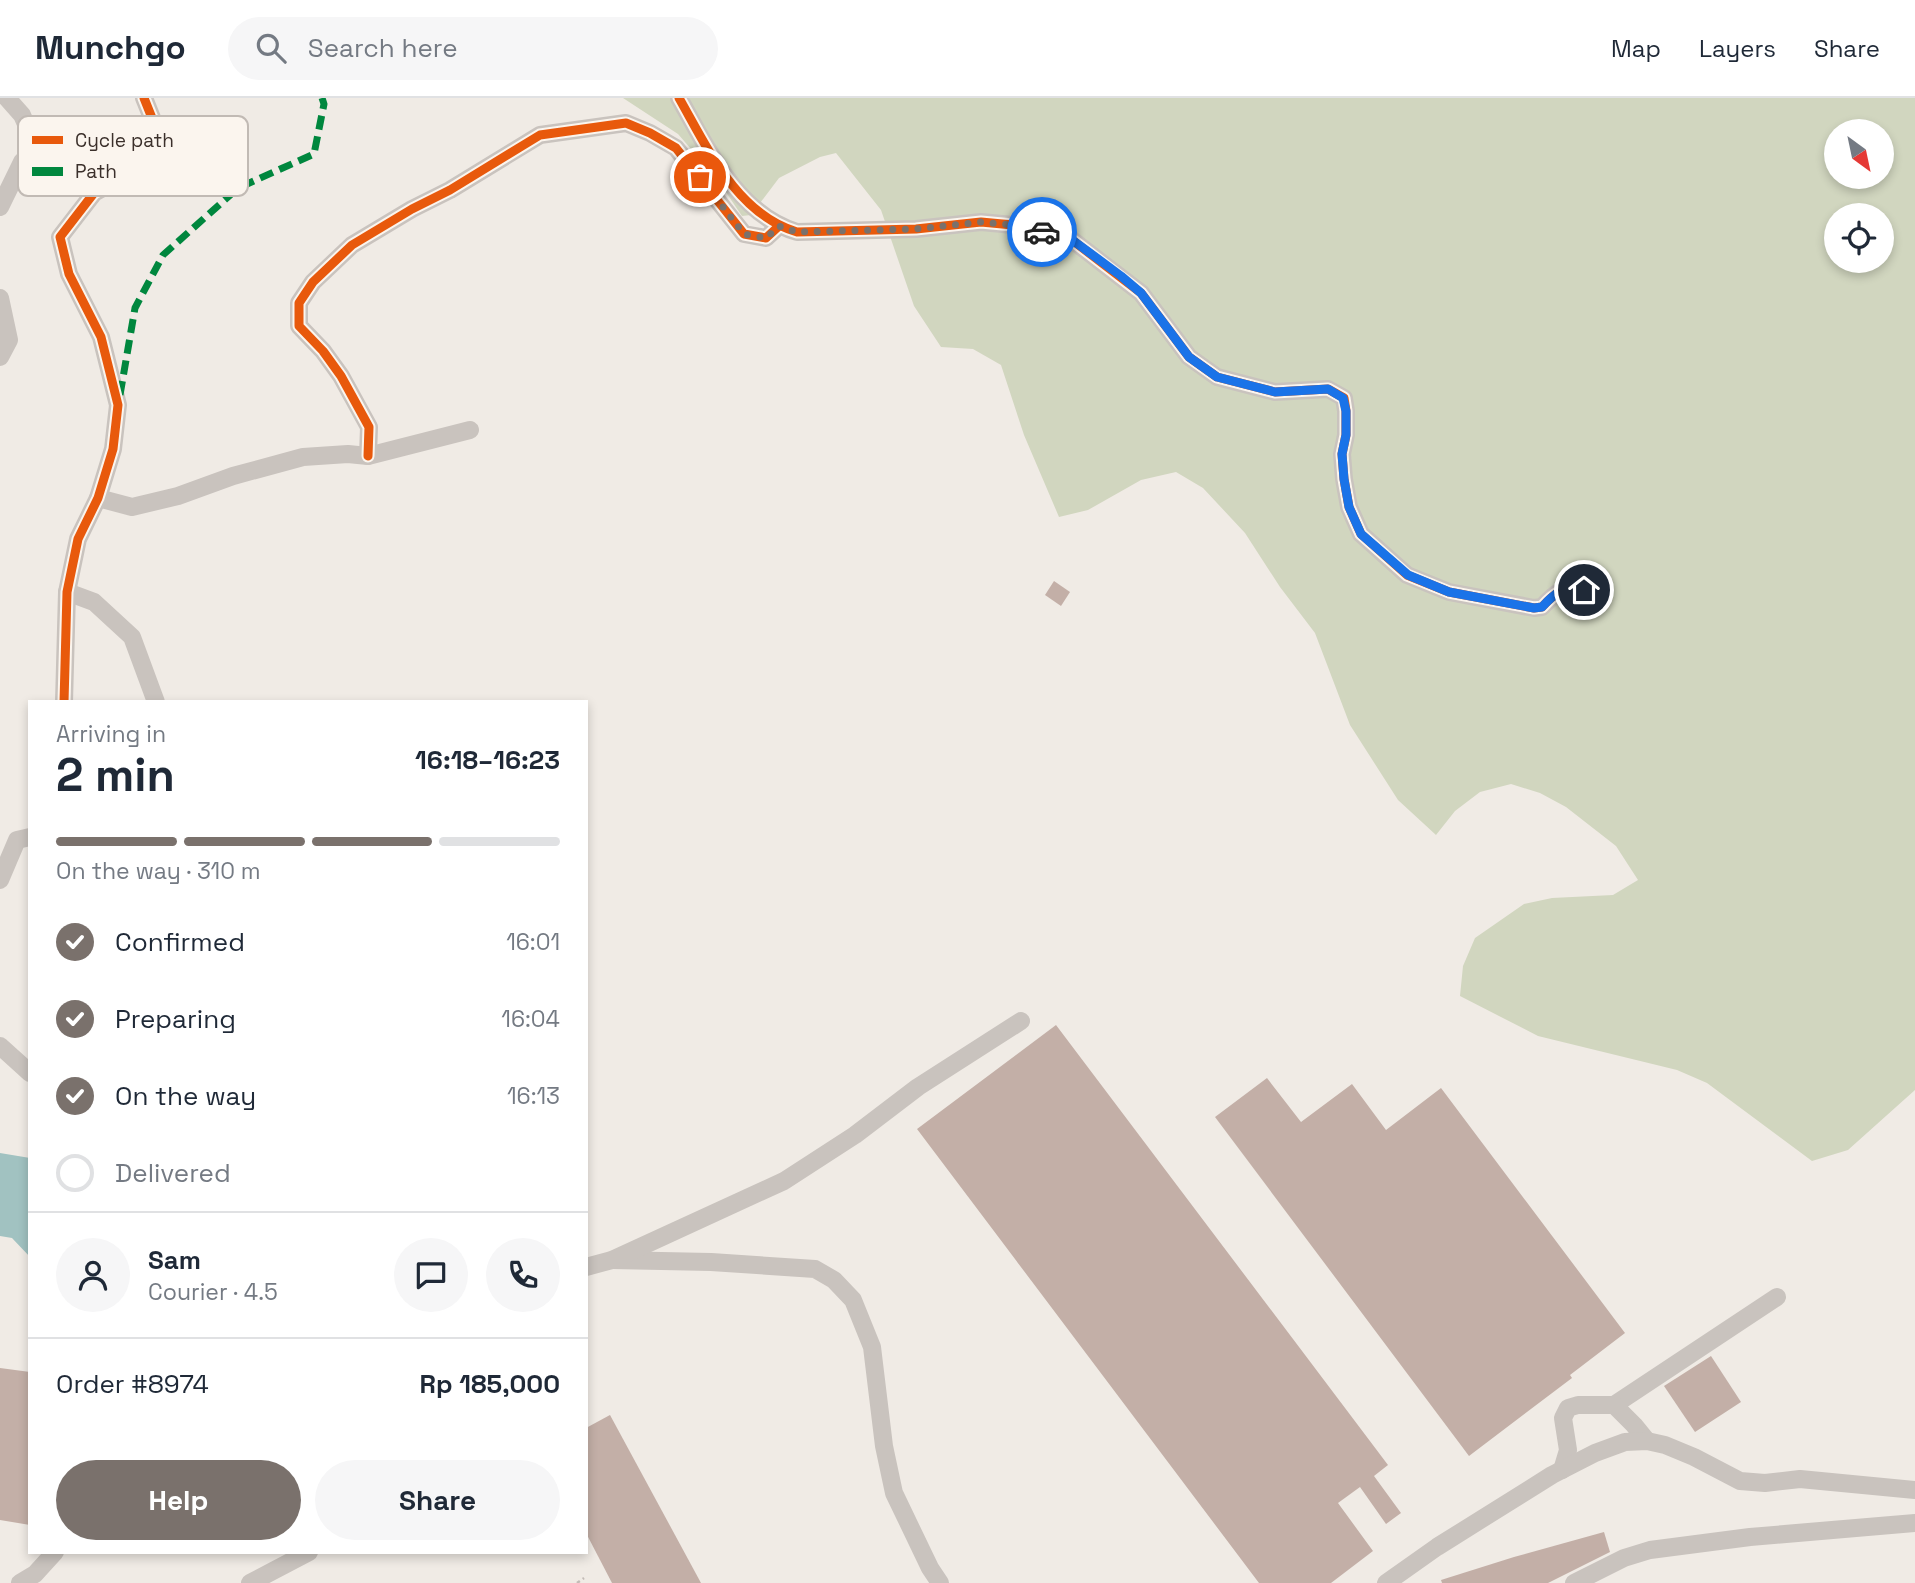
<!DOCTYPE html>
<meta charset="utf-8">
<style>
:root{--surface:#fff;--page:#f6f6f7;--text:#1f2937;--muted:#747a83;--line:#e0e1e3;--accent:#7a716c}
body{margin:0;font-family:"Space Grotesk",sans-serif;background:var(--page);color:var(--text);height:100vh;display:flex;flex-direction:column;font-size:26px;white-space:nowrap}
*{box-sizing:border-box;margin:0}
p{font-size:23px;color:var(--muted)}
.icon{flex:none;width:38px;height:38px;fill:none;stroke:currentColor;stroke-width:2;stroke-linecap:round;stroke-linejoin:round}
.map{position:relative;flex:1;overflow:hidden}
.side{position:absolute;left:28px;top:602px;width:560px;height:854px;display:flex;flex-direction:column;background:var(--surface);border-radius:0px;box-shadow:0 4px 10px #0003}
.side>*{flex:none}
.needle{width:46px;rotate:147deg}
.tools{position:absolute;left:1824px;top:21px;display:grid;gap:14px}
.tools a{display:grid;place-items:center;width:70px;height:70px;border-radius:50%;background:var(--surface);box-shadow:0 4px 10px #0003;font-size:35px}
.pin{position:absolute;display:grid;place-items:center;width:60px;height:60px;color:#fff;margin:-30px;border:4px solid #fff;border-radius:50%;box-shadow:0 2px 7px #0007}
.courier{position:absolute;display:grid;place-items:center;width:70px;height:70px;margin:-35px;border:5px solid #1a73e8;border-radius:50%;background:#fff;color:#222;box-shadow:0 2px 9px #0007}
.headline em{font-style:normal;font-weight:800}
.headline div{display:flex;flex-direction:column-reverse}
.headline{display:flex;align-items:center;justify-content:space-between;height:119px;padding:0 28px}
h1{font-size:46px;font-weight:800;line-height:52px}
.bar{display:grid;grid-template-columns:repeat(4,1fr);gap:10px 7px;align-content:center;height:84px;padding:0 28px}
.bar i{height:9px;border-radius:5px;background:var(--line)}
.bar .current{background:var(--accent)}
.bar p{grid-column:span 4}
.line{display:flex;align-items:center;gap:18px;padding:0 28px;border-top:2px solid var(--line)}
.line div{flex:1}
.round{display:grid;place-items:center;flex:none;width:74px;height:74px;border-radius:37px;background:var(--page)}
ol{padding:0 28px;list-style:none}
li{display:flex;align-items:center;gap:21px;height:77px}
li p{margin-inline-start:auto}
li .icon{padding:7px;border-radius:50%;background:var(--accent);color:#fff;stroke-width:4}
li:last-child{color:var(--muted)}
li i{width:38px;height:38px;border:4px solid var(--line);border-radius:50%}
.primary-button{display:flex;gap:14px;margin-top:auto;padding:14px 28px}
.primary-button a{flex:1;height:80px;border-radius:42px;background:var(--accent);color:#fff;font-size:28px;font-weight:800;line-height:80px;text-align:center}
.primary-button a+a{background:var(--page);color:var(--text)}
header{display:flex;align-items:center;gap:42px;box-sizing:border-box;height:98px;padding:0 35px;background:var(--surface);border-bottom:2px solid var(--line)}
header strong{font-size:33px}
nav{display:flex;gap:38px;margin-inline-start:auto;font-size:24px}
.search{width:490px;height:63px;background:var(--page);display:flex;align-items:center;gap:18px;box-sizing:border-box;padding:0 24px;border-radius:38px;color:var(--muted);font-size:26px}
.map>svg:first-child{display:block}
.green{fill:#d1d6bf;fill-rule:evenodd}
.water{fill:#a1c2c1}
.building{fill:#c3afa7}
.lines{fill:none;stroke-linecap:round;stroke-linejoin:round}
.path{stroke:#c2bbb6;stroke-width:2.5;stroke-dasharray:3.5 3.5;stroke-linecap:butt}
.minor{stroke:#c9c3be;stroke-width:18}
.quiet{stroke:#00873e;stroke-width:7;stroke-dasharray:14 7;stroke-linecap:butt}
.cycleway-casing{stroke:#fbf5ee;stroke-width:13}
.cycleway{stroke:#e8590c;stroke-width:9}
.done{stroke:#7a716c;stroke-width:7;stroke-dasharray:0 12.6}
.route{stroke:#1a73e8;stroke-width:9}
.key{fill:#fbf5ee;stroke:#c1bab4;stroke-width:2}
.key-label{font-size:19px;fill:#3b302b}
</style>
<header>
<strong>Munchgo</strong>
<div class="search"><svg class="icon" aria-label="search" viewBox="0 0 24 24"><circle cx="10" cy="10" r="6"/><path d="M15 15l6 6"/></svg>Search here</div>
<nav><a>Map</a><a>Layers</a><a>Share</a></nav>
</header>
<div class="map">
<svg width="1915" height="1485" viewBox="0 0 1915 1485">
<rect width="100%" height="100%" fill="#f0ebe5"/>
<path class="green" d="M623,0H1915V992L1848,1052L1812,1063L1707,985L1677,972L1538,938L1460,898L1463,868L1475,840L1524,806L1552,800L1613,797L1638,782L1616,748L1566,709L1540,695L1511,686L1480,694L1455,713L1436,737L1398,702L1350,627L1315,535L1280,489L1245,435L1203,390L1176,374L1141,382L1088,412L1059,419L1024,337L1001,267L973,251L941,249L914,208L881,112L836,55L820,59L779,80L751,117L742,118L717,81L678,36ZM1836,33H1881V79H1836ZM1836,117H1881V163H1836Z"/>
<path class="water" d="M0,1055L30,1060V1159L12,1140L0,1138Z"/>
<g class="building">
<path d="M1054,483L1070,494L1061,508L1045,497Z"/>
<path d="M1056,927L1388,1367L1374,1378L1401,1415L1386,1426L1360,1389L1338,1405L1373,1453L1331,1485H1259L917,1031Z"/>
<path d="M1267,980L1301,1024L1352,986L1386,1032L1441,990L1625,1235L1570,1277L1572,1280L1469,1358L1215,1019Z"/>
<path d="M1711,1258L1741,1304L1695,1334L1664,1288Z"/>
<path d="M0,1270L30,1274V1427L0,1422Z"/>
<path d="M610,1317L701,1485H612L586,1435V1330Z"/>
<path d="M1604,1434L1610,1454L1548,1485H1442L1441,1482L1514,1459Z"/>
</g>
<g class="lines">
<path class="path" d="M577,1485L584,1480"/>
<g class="minor">
<path d="M679,0C708,51 737,116 797,134L916,131L981,124L1013,127L1067,138L1141,195L1189,259L1217,279L1275,294L1328,291L1344,300L1346,313V337L1342,356L1344,381L1349,409L1361,436L1407,477L1449,494L1534,510L1542,509C1553,497 1567,484 1584,492"/>
<path d="M0,109L22,64L36,49L22,17L7,0"/>
<path d="M0,200L9,242L0,259"/>
<path d="M368,358L369,329L341,278L323,253L299,228V205L313,184L352,147L412,111L450,92L540,37L626,25L650,35L676,50L744,136L766,140L779,128"/>
<path d="M98,400L132,409L178,398L233,378L303,359L348,356L368,358L470,332"/>
<path d="M67,494L94,504L132,539L156,604"/>
<path d="M64,604L67,494L78,441L98,400L113,351L118,307L101,239L69,176L60,139L94,95L166,55L144,0"/>
<path d="M0,782L17,742L30,739"/>
<path d="M0,948L30,975"/>
<path d="M612,1162L711,1164L815,1171L834,1182L853,1202L872,1249L884,1348L894,1395L930,1470L940,1485"/>
<path d="M586,1169L612,1162L784,1083L855,1037L918,989L1021,923"/>
<path d="M1614,1307L1777,1199"/>
<path d="M1562,1372L1568,1352L1563,1320L1568,1310L1578,1307H1614L1634,1327L1647,1343"/>
<path d="M20,1485L35,1476L55,1454"/>
<path d="M250,1485L309,1454"/>
<path d="M1386,1485L1437,1449L1552,1377L1595,1355L1625,1344L1647,1343L1665,1347L1694,1359L1740,1383L1765,1385L1800,1381L1915,1392"/>
<path d="M1574,1485L1624,1460L1650,1452L1750,1439L1915,1425"/>
</g>
<path class="quiet" d="M120,297L135,210L163,157L238,90L314,56L324,6L322,0"/>
<g class="cycleway-casing">
<g id="cycleway">
<path d="M679,0C708,51 737,116 797,134L916,131L981,124L1013,127L1067,138L1141,195L1189,259L1217,279L1275,294L1328,291L1344,300L1346,313V337L1342,356L1344,381L1349,409L1361,436L1407,477L1449,494L1534,510L1542,509C1553,497 1567,484 1584,492"/>
<path d="M368,358L369,329L341,278L323,253L299,228V205L313,184L352,147L412,111L450,92L540,37L626,25L650,35L676,50L744,136L766,140L779,128"/>
<path d="M64,604L67,494L78,441L98,400L113,351L118,307L101,239L69,176L60,139L94,95L166,55L144,0"/>
</g>
</g>
<use href="#cycleway" class="cycleway"/>
</g>
<g class="lines">
<path class="done" d="M700,79L744,136L766,140L779,128L797,134L916,131L981,124L1013,127L1042,134"/>
<path class="route" d="M1042,134L1067,138L1121,178L1141,195L1189,259L1217,279L1275,294L1328,291L1343,300L1346,313V337L1342,356L1344,381L1349,409L1361,436L1408,477L1449,494L1534,510L1542,509C1553,497 1567,484 1584,492"/>
</g>
<rect x="18" y="18" width="230" height="80" rx="10" class="key"/>
<rect x="32" y="38" width="31" height="8" fill="#e8590c"/>
<rect x="32" y="69" width="31" height="9" fill="#00873e"/>
<g class="key-label">
<text x="75" y="49">Cycle path</text>
<text x="75" y="80">Path</text>
</g>
</svg>
<div class="tools">
<a><svg class="needle" viewBox="-14 -14 28 28"><path d="M0-13l5 13h-10z" fill="#e53935"/><path d="M0 13l5-13h-10z" fill="#747a83"/></svg></a>
<a><svg class="icon" aria-label="locate" viewBox="0 0 24 24"><circle cx="12" cy="12" r="6"/><path d="M12 2v4M12 18v4M2 12h4M18 12h4"/></svg></a>
</div>
<div class="pin" style="left:700px;top:79px;background:#ea580c"><svg class="icon" aria-label="bag" viewBox="0 0 24 24"><path d="M5 8h14l-1 12H6zM9 8a3 3 0 0 1 6 0"/></svg></div>
<div class="pin" style="left:1584px;top:492px;background:#1f2937"><svg class="icon" aria-label="home" viewBox="0 0 24 24"><path d="M3 11l9-7 9 7M6 9v11h12V9"/></svg></div>
<div class="courier" style="left:1042px;top:134px"><svg class="icon" aria-label="car" viewBox="0 0 24 24"><path d="M5 17H2v-5l4-1 3-4h7l3 4 3 1v5h-3M9 17h6M6 11h13"/><circle cx="7" cy="17" r="2"/><circle cx="17" cy="17" r="2"/></svg></div>
<section class="side">
<div class="headline"><div><h1>2 min</h1><p>Arriving in</p></div><em>16:18–16:23</em></div>
<div class="bar"><i class="current"></i><i class="current"></i><i class="current"></i><i></i><p>On the way · 310 m</p></div>
<ol>
<li><svg class="icon" aria-label="check" viewBox="0 0 24 24"><path d="M5 12l5 5 9-10"/></svg>Confirmed<p>16:01</p></li>
<li><svg class="icon" aria-label="check" viewBox="0 0 24 24"><path d="M5 12l5 5 9-10"/></svg>Preparing<p>16:04</p></li>
<li><svg class="icon" aria-label="check" viewBox="0 0 24 24"><path d="M5 12l5 5 9-10"/></svg>On the way<p>16:13</p></li>
<li><i></i>Delivered</li>
</ol>
<div class="line" style="height:126px"><a class="round"><svg class="icon" aria-label="person" viewBox="0 0 24 24"><circle cx="12" cy="8" r="4"/><path d="M4 21q1-7 8-7t8 7"/></svg></a><div><b>Sam</b><p>Courier · 4.5</p></div><a class="round"><svg class="icon" aria-label="chat" viewBox="0 0 24 24"><path d="M4 5h16v11H9l-5 4z"/></svg></a><a class="round"><svg class="icon" aria-label="phone" viewBox="0 0 24 24"><path d="M5 4h4l2 5-3 2q2 4 5 5l2-3 5 2v4C11 20 4 13 5 4z"/></svg></a></div>
<div class="line" style="height:91px"><div>Order #8974</div><b>Rp 185,000</b></div>
<div class="primary-button"><a>Help</a><a>Share</a></div>
</section>
</div>
